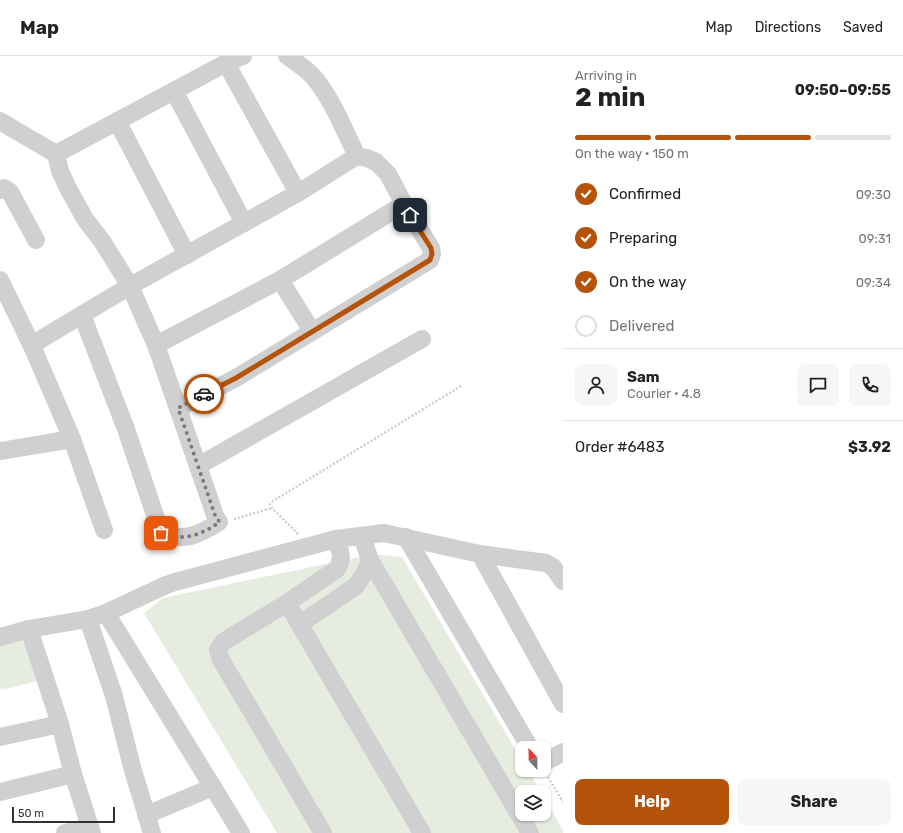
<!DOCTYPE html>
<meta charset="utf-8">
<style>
:root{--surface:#fff;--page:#f6f6f6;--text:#222;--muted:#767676;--line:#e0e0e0;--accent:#b45309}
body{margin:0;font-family:Rubik,sans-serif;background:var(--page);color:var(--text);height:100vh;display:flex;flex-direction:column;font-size:15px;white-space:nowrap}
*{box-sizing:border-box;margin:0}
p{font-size:13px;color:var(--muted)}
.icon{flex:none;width:22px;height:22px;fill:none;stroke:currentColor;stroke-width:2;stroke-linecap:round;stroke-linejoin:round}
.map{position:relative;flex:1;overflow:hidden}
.drawer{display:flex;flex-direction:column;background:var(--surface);width:340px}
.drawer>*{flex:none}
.needle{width:26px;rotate:338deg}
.tools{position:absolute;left:515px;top:685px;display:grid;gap:8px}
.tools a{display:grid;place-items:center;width:36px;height:36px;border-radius:8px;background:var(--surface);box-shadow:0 1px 3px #0004;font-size:20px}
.scale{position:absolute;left:12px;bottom:10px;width:103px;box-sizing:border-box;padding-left:4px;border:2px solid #333;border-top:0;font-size:11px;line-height:14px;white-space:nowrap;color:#333;-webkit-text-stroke:3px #fff;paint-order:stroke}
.pin{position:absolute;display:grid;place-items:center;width:34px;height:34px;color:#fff;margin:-17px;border-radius:8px;box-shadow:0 2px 6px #0006}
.courier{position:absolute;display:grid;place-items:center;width:40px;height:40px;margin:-20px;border:3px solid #b45309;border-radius:50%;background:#fff;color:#222;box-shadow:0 1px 5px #0007}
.head em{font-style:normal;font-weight:700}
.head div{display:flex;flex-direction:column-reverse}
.head{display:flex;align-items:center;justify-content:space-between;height:68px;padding:0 12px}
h1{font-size:26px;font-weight:700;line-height:30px}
.bar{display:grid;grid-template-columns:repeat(4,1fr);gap:6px 4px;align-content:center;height:48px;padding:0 12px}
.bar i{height:5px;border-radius:3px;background:var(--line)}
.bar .active{background:var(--accent)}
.bar p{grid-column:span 4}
.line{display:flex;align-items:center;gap:10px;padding:0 12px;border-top:1px solid var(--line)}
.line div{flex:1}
.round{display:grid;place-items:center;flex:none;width:42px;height:42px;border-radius:8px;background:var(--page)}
ol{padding:0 12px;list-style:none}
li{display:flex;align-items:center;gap:12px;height:44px}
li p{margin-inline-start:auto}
li .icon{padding:4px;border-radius:50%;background:var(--accent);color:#fff;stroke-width:4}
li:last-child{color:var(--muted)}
li i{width:22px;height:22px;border:2px solid var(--line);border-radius:50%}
.primary-button{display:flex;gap:8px;margin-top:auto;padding:8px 12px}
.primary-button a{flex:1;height:46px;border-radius:8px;background:var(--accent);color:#fff;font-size:16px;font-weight:700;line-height:46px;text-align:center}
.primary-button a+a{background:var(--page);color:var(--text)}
header{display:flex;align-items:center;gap:24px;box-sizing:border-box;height:56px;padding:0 20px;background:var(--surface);border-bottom:1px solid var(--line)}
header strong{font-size:19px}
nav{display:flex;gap:22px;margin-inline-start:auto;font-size:14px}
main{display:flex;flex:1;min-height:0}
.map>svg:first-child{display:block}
.green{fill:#e6ecdf}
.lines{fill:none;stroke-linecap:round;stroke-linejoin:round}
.path{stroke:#cdcdcd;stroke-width:2.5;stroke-dasharray:2 2;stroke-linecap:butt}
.minor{stroke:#d0d0d0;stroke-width:18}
.done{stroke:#7a7a7a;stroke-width:4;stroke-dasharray:0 7.2}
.route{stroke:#b45309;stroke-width:5}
</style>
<header>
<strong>Map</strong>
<nav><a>Map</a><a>Directions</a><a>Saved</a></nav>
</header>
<main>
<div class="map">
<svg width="563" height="777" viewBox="0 0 563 777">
<rect width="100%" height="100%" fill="#fff"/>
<g class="green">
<path d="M374,498L402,501L522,705V714H528L541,736H522V758H544V742L563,774V777H277L144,557L163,542Z"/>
<path d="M26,578L37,625L1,634L0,628V584Z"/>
</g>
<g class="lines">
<g class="path">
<path d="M234,463L272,452"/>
<path d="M298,478L272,452L270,448L273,445L461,330"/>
<path d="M548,721L563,746"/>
</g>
<g class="minor">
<path d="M226,7L298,137"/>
<path d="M174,35L244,167"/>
<path d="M0,65L56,98L226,7L243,0"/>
<path d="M117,65L187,199"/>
<path d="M56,98L60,115L69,134L85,163L102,185L130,230L156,289L280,224L404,148"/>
<path d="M0,134L4,132L10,136L36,184"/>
<path d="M0,224L32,290L43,282L130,230L298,137L357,100C345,76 333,45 316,24C309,14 297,7 287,0"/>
<path d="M280,224L312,275"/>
<path d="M82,259L126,373L161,477C185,486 199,479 219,466L216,462L156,289"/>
<path d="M32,290L72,383"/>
<path d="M178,352L236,322L430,204L432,198L431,192L404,148L388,118L376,106L367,102L357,100"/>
<path d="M0,395L72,383L104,474"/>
<path d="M198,410L422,283"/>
<path d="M362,480L370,504L530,777"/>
<path d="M406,481L530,692"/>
<path d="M480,498L563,648"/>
<path d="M287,547L422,777"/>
<path d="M106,557L241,777"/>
<path d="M88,563L114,640L132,711L152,777"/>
<path d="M300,568L356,530L365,516L370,504"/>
<path d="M29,573L60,668L73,718L92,777"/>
<path d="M0,581L29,573L88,563L106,557L166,529L175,526L336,483L384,477L480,498L546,507L553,511L563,525"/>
<path d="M0,681L60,668"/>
<path d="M544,707L563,696"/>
<path d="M0,736L73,718"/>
<path d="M146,759L213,731"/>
<path d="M65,777L90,771"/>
<path d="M323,777L220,602L218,594L223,586L287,547L337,513C344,502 340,495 336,483"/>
</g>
</g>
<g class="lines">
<path class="done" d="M161,477C185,486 200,479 220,466L216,462L178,352L204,338"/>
<path class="route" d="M204,338L236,322L430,204L432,198L431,192L410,159"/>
</g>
</svg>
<div class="tools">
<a><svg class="needle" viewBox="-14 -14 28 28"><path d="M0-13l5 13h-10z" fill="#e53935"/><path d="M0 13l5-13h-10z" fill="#767676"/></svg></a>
<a><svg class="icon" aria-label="layers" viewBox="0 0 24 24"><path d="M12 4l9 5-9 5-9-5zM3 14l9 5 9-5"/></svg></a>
</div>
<div class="scale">50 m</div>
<div class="pin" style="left:161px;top:477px;background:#ea580c"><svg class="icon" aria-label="bag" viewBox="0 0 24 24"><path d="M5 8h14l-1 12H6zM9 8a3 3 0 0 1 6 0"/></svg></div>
<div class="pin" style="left:410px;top:159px;background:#1f2937"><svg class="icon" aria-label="home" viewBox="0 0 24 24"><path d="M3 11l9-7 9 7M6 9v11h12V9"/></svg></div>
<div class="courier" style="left:204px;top:338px"><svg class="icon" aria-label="car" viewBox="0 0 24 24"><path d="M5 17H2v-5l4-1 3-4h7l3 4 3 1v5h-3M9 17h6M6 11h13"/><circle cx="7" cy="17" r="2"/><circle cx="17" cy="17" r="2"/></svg></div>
</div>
<section class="drawer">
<div class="head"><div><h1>2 min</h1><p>Arriving in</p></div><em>09:50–09:55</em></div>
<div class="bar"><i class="active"></i><i class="active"></i><i class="active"></i><i></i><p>On the way · 150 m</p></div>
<ol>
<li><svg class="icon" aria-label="check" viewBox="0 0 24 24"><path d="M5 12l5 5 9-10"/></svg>Confirmed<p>09:30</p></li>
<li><svg class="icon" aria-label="check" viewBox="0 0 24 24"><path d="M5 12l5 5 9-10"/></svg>Preparing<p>09:31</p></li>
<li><svg class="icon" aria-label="check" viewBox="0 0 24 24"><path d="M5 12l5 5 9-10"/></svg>On the way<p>09:34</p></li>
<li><i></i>Delivered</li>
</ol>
<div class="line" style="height:72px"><a class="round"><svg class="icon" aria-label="person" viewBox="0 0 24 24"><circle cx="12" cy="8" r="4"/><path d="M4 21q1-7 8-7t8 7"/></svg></a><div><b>Sam</b><p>Courier · 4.8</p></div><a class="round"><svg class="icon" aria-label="chat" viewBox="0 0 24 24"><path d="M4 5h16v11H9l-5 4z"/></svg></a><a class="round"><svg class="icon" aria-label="phone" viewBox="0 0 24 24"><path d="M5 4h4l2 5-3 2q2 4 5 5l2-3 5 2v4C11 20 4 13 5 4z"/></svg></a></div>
<div class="line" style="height:52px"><div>Order #6483</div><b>$3.92</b></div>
<div class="primary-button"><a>Help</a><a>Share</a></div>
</section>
</main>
